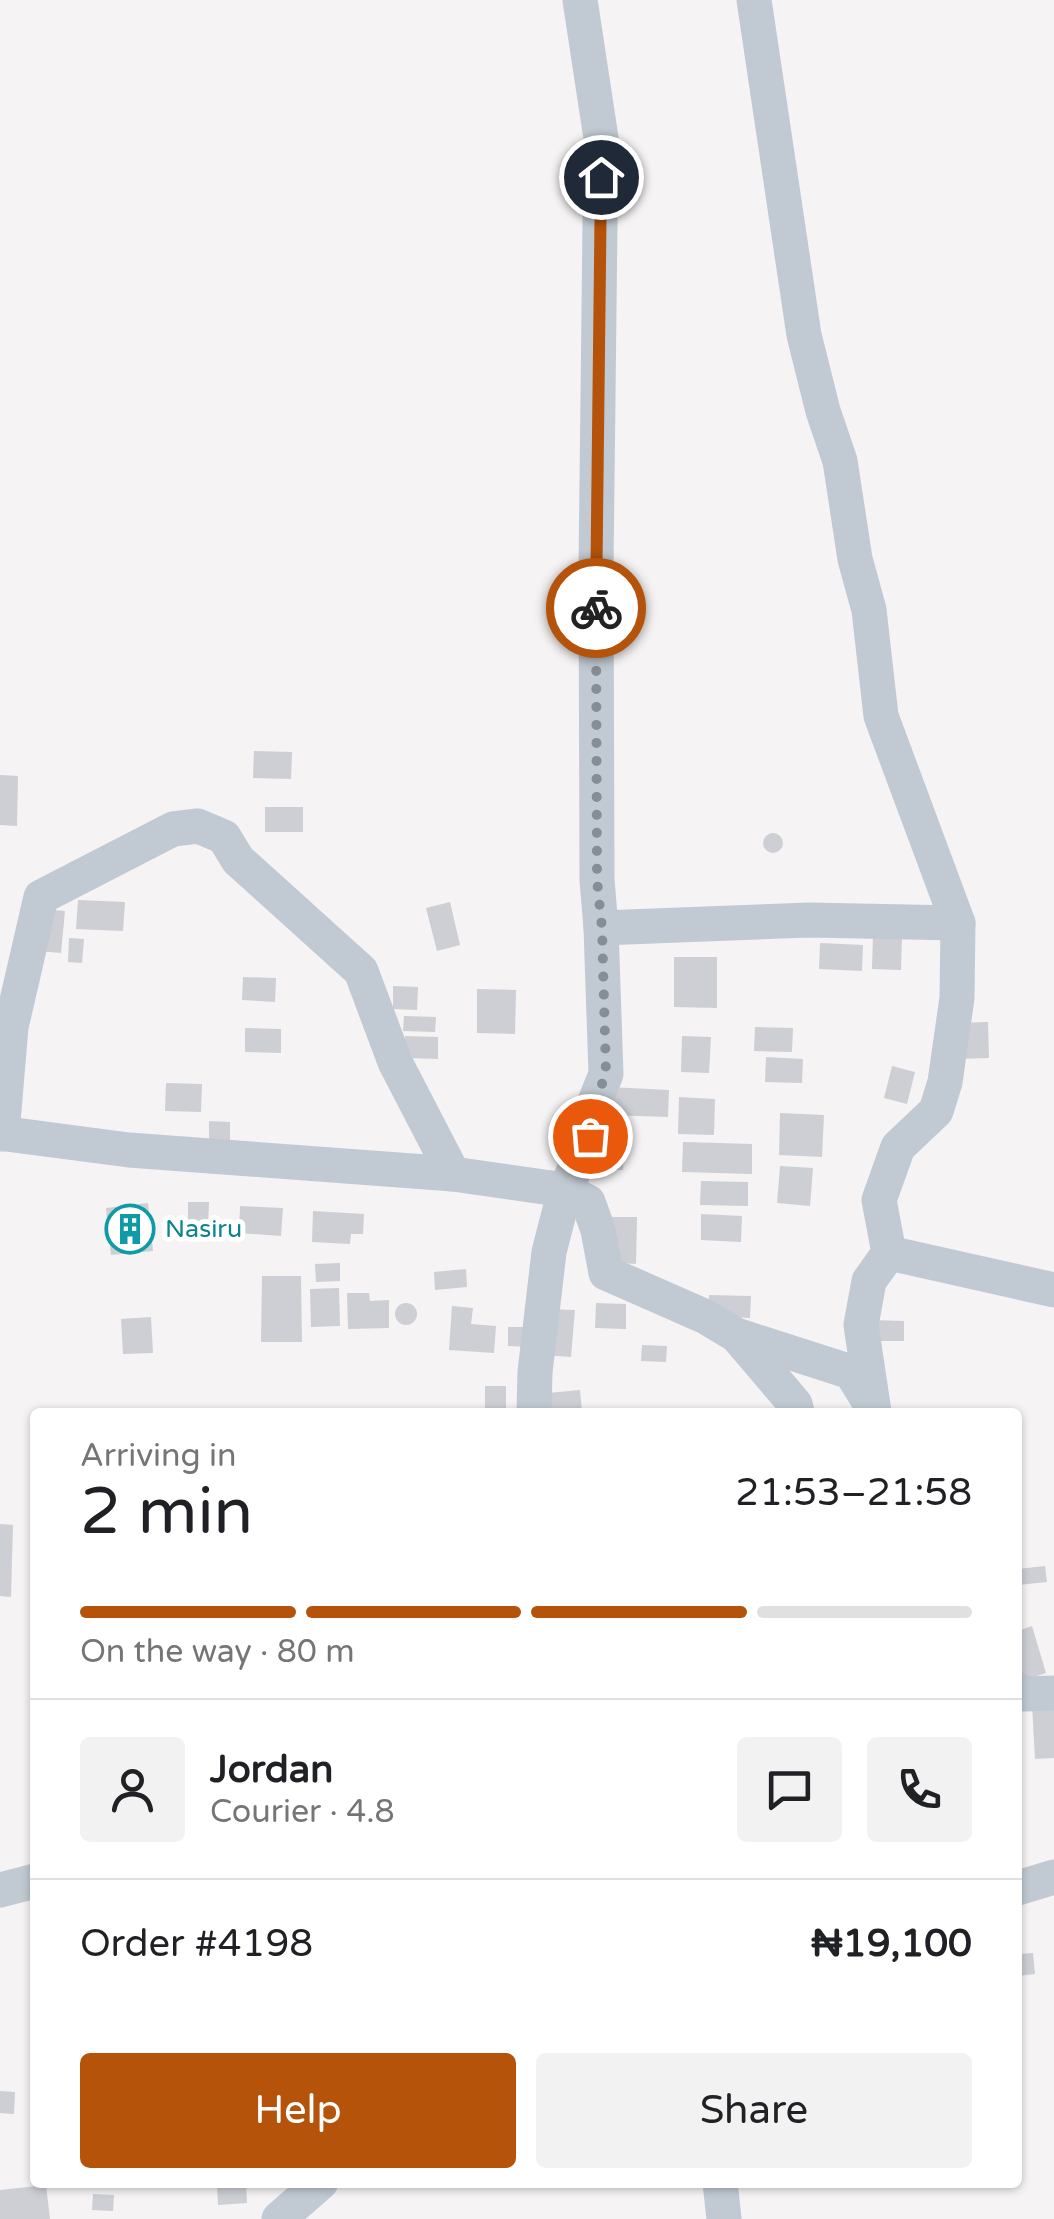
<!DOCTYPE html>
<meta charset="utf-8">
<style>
:root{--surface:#fff;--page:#f2f2f2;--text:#202124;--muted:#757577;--line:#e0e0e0;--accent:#b45309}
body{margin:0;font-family:"Varela Round",sans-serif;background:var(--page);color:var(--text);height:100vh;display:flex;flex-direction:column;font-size:38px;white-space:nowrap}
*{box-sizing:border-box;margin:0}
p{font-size:32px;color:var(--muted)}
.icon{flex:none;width:55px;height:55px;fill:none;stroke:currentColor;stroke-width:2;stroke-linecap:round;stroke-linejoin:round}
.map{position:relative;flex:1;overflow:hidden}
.drawer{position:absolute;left:30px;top:1408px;width:992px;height:780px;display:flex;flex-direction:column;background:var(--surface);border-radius:10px;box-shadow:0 2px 8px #0004}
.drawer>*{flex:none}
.pin{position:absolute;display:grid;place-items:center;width:85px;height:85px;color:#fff;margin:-42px;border:5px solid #fff;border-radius:50%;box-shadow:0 2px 10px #0007}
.courier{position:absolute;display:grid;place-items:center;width:100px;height:100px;margin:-50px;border:8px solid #b45309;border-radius:50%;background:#fff;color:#222;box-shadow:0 2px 12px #0007}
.overview em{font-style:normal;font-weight:600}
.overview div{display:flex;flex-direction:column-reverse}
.overview{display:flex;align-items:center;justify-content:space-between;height:170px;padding:0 50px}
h1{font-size:65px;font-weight:600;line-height:75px}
.bar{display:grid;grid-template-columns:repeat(4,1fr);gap:15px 10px;align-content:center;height:120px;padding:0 50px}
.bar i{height:12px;border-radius:8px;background:var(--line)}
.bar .active{background:var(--accent)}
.bar p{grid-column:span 4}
.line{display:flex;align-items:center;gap:25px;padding:0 50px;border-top:2px solid var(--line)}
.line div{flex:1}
.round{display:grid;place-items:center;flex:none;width:105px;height:105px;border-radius:10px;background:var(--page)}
.cta{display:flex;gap:20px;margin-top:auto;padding:20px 50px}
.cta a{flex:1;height:115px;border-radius:10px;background:var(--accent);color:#fff;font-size:40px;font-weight:600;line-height:115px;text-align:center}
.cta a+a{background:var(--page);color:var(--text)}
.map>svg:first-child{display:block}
.building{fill:#cdcfd5}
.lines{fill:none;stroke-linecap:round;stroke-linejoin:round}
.minor{stroke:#c1cad2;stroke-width:35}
.done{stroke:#868d94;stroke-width:10;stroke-dasharray:0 18}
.route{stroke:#b45309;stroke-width:12}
.labels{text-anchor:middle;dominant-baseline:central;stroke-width:10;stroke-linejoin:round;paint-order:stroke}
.culture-label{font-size:25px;fill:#0d838f;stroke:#fff;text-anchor:start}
</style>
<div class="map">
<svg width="1054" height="2219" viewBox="0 0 1054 2219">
<rect width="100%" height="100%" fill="#f5f3f3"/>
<g class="building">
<path d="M254,751L292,752L291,779L253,778Z"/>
<path d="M0,775L18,776L17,826L0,825Z"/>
<rect x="265" y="807" width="38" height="25"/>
<circle cx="773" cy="843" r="10"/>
<path d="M78,900L125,902L123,931L76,929Z"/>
<path d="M450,902L460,945L437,951L426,908Z"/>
<path d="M42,909L65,911L61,953L38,951Z"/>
<path d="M873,935L902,936L901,970L872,969Z"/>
<path d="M69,938L84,939L82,963L68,962Z"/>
<path d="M820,943L863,945L862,971L819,969Z"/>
<path d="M674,957H717V1008L674,1007Z"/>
<path d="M243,977L276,978L275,1002L242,1000Z"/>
<path d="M393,986L418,987L417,1010L393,1009Z"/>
<path d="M477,989L516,990L515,1034L477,1033Z"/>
<path d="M404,1016L436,1017L435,1032L403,1031Z"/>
<path d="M988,1022L989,1058L959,1059L958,1023Z"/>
<path d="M755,1027L793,1028L792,1052L754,1051Z"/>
<path d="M245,1028L281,1029V1053L245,1052Z"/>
<path d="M405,1036L438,1037V1059L405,1058Z"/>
<path d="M682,1036L711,1037L709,1073L681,1072Z"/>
<path d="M766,1057L803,1059L802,1083L765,1082Z"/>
<path d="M892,1066L915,1072L907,1104L884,1098Z"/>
<path d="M166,1083L202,1084L201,1112L165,1111Z"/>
<path d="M609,1087L669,1090L668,1117L608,1115Z"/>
<path d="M679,1097L715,1099L714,1135L678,1134Z"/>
<path d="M780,1113L824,1115L822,1157L779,1155Z"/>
<path d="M209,1121L230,1122V1144L209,1143Z"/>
<path d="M599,1134H624L623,1170H598Z"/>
<path d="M683,1142L752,1144V1174L682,1172Z"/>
<path d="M780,1166L813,1168L810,1206L777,1203Z"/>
<path d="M701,1181L748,1182V1206L700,1205Z"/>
<path d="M188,1202H209L208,1227H188Z"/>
<path d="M148,1203L153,1251L111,1255L106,1208Z"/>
<path d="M240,1206L283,1208L281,1236L239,1233Z"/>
<path d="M313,1211L364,1214L363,1234H351L350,1244L312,1242Z"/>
<path d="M701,1214L742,1216L741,1242L701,1240Z"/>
<path d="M610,1217H637L636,1264L608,1262Z"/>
<path d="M340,1263V1281L316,1282L315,1264Z"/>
<path d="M466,1269L467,1287L435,1290L434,1272Z"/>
<path d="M262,1276H301L302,1342H261Z"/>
<path d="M339,1288L340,1326L311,1327L310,1289Z"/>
<path d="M347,1293H369L370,1301L389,1300V1328L348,1329Z"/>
<path d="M709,1295L751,1296L750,1318L708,1316Z"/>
<path d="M596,1303L626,1304V1329L595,1328Z"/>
<circle cx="406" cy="1314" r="11"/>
<path d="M452,1306L473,1308L471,1324L496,1326L494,1353L449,1350Z"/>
<path d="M546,1309L575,1310L571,1357L542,1355Z"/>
<path d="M151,1317L153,1353L123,1354L121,1319Z"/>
<path d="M871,1320L904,1321V1341H870Z"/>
<path d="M508,1327H529V1347L508,1346Z"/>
<path d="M642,1345L667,1346L666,1362L641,1361Z"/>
<rect x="485" y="1386" width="21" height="26"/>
<path d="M580,1390L582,1412H549L548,1393Z"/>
<path d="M0,1524L13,1525L11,1597L0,1596Z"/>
<path d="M1045,1566L1047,1582L1018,1585V1569Z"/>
<path d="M1032,1626L1046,1673L1018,1682V1631Z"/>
<path d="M1054,1704V1758L1035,1759L1032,1705Z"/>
<path d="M1033,1953L1035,1974L1018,1976V1954Z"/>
<path d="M0,2091L15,2092L14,2114L0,2113Z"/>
<path d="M246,2184L247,2203L218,2205L217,2185Z"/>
<path d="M46,2185L50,2219H0V2190Z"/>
<path d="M93,2194L114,2195L113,2211L92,2210Z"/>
</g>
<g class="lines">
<g class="minor">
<path d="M754,0L804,335L823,411L840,461L855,559L869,610L881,716L958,923L957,998L945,1082L936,1111L898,1147L879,1200L889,1253L869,1281L861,1325L874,1412"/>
<path d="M601,928L809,920L958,923"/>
<path d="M0,1133L129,1150L453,1174L565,1190L588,1202L598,1230L606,1273L706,1317L736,1335L851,1372L870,1403"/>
<path d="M2,1134L11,1027L41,897L173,829L198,826L224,837L238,860L361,971L395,1062L453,1174"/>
<path d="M889,1253L1054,1290"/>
<path d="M737,1336L795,1404L797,1412"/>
<path d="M534,1412L535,1372L549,1252L565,1190L590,1137L594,1104L606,1074L601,928L597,880L596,568L601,138L580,0"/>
<path d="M1018,1690L1024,1694L1054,1693"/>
<path d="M1018,1888L1054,1877"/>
<path d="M0,1890L35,1881"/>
<path d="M720,2182L724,2219"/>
<path d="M279,2219L321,2182"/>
</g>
</g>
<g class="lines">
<path class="done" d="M590,1136L594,1104L606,1074L602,928L597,880L596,608"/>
<path class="route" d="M596,608L601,177"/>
</g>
<defs>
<g id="building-ring" transform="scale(2.5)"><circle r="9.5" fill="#fff" stroke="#0f9aa8" stroke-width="1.5"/><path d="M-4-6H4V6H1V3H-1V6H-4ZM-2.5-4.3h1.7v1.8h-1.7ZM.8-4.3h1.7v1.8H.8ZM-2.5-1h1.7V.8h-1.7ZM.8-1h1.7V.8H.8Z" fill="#0f9aa8"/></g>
</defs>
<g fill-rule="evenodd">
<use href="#building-ring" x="130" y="1229"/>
</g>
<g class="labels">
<g class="culture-label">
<text x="165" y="1229">Nasiru</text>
</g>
</g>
</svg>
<div class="pin" style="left:590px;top:1136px;background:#ea580c"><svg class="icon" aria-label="bag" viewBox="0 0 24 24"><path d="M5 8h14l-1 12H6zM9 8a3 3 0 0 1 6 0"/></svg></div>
<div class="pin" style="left:601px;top:177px;background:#1f2937"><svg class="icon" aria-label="home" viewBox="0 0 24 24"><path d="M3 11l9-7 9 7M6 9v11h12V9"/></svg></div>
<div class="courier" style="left:596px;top:608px"><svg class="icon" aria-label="bike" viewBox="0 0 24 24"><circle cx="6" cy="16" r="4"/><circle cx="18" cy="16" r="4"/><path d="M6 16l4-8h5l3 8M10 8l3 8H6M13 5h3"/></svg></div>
<section class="drawer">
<div class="overview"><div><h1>2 min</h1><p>Arriving in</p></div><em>21:53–21:58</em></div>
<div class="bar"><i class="active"></i><i class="active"></i><i class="active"></i><i></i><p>On the way · 80 m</p></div>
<div class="line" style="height:180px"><a class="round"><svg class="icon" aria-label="person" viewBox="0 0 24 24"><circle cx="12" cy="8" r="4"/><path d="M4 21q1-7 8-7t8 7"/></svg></a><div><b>Jordan</b><p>Courier · 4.8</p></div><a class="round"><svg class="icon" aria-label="chat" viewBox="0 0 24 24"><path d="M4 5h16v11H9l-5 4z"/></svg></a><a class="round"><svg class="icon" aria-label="phone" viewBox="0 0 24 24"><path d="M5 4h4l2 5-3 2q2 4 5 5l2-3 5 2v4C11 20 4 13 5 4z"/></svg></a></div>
<div class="line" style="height:130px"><div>Order #4198</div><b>₦19,100</b></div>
<div class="cta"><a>Help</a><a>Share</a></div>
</section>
</div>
